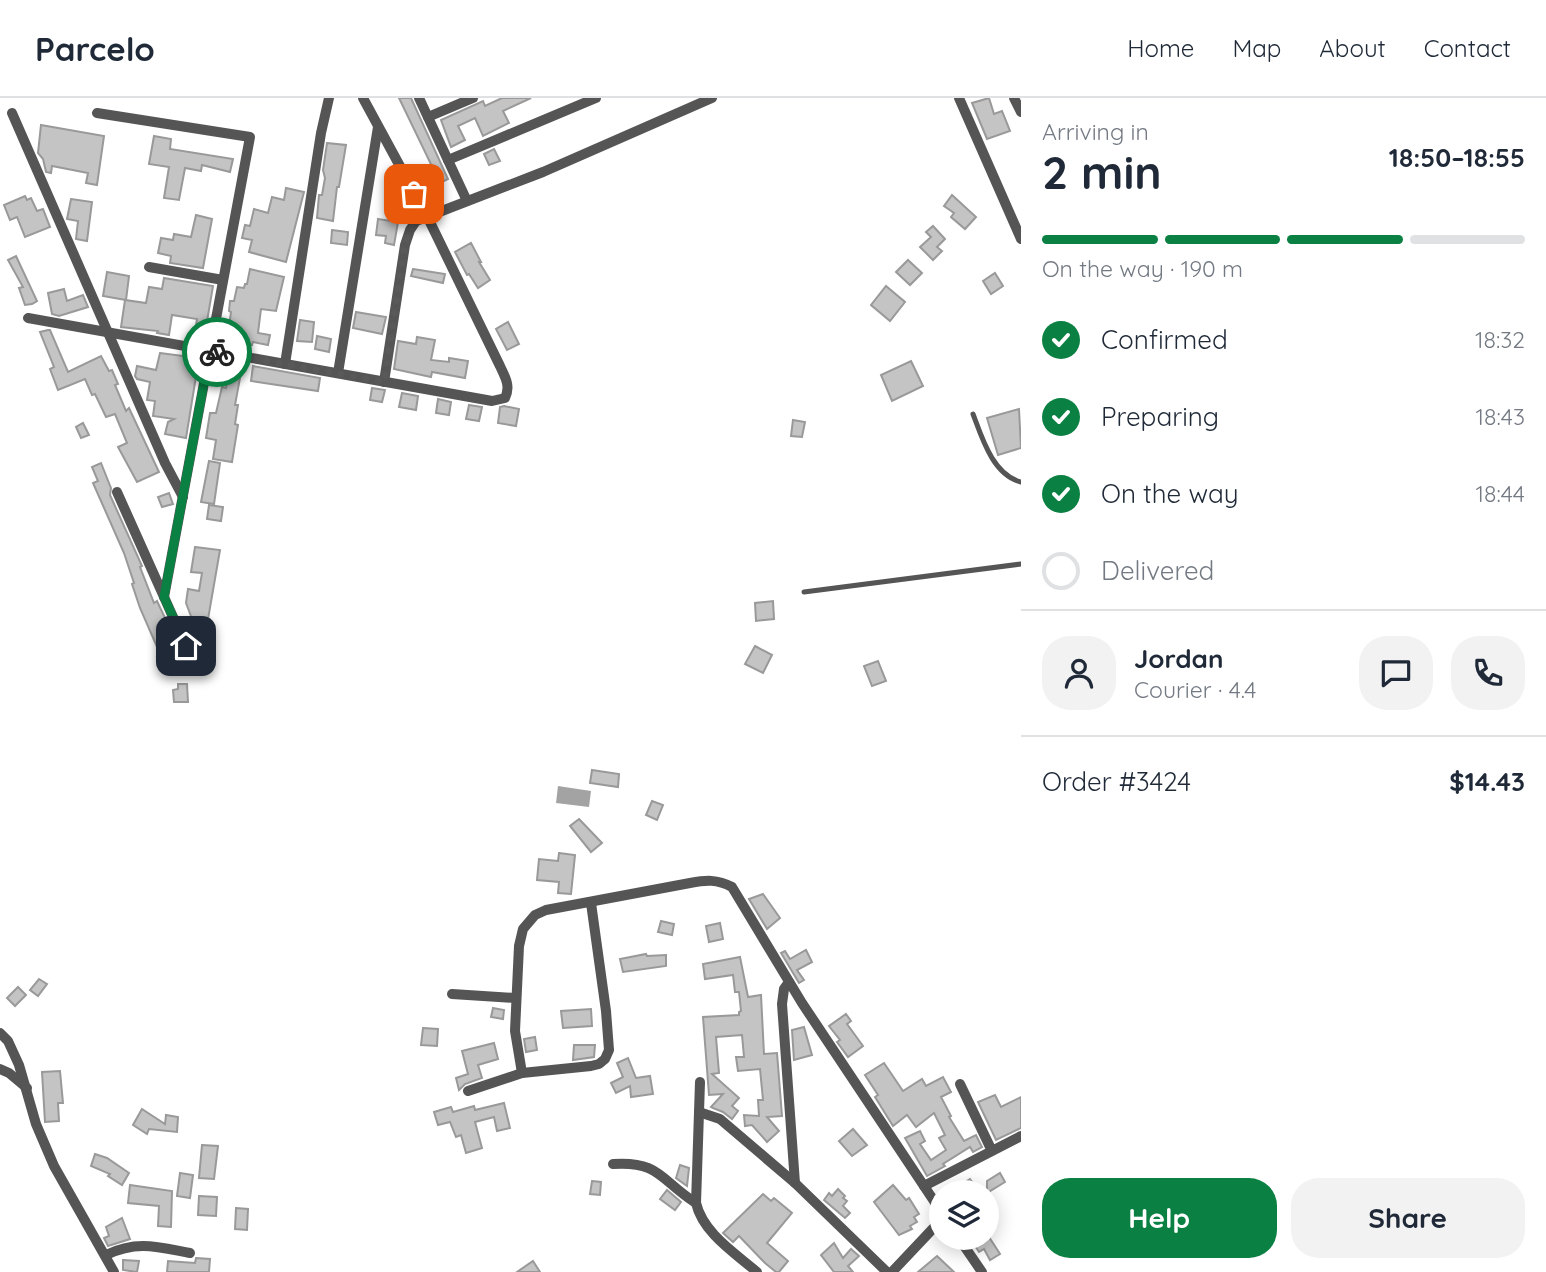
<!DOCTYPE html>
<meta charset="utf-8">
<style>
:root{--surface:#fff;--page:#f2f2f3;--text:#1f2937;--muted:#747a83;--line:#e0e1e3;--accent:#0b8043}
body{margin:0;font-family:Quicksand,sans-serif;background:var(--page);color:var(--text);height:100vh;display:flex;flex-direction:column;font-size:26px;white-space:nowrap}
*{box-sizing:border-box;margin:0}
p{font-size:23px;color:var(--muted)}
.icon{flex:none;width:38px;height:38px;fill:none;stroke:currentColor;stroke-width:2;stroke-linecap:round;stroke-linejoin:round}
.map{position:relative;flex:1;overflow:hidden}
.details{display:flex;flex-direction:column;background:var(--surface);width:525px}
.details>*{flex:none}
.controls{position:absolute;left:929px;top:1082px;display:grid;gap:14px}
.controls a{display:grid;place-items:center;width:70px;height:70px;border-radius:50%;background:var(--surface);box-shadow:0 4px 18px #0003;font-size:35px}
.pin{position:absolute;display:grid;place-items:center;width:60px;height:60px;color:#fff;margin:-30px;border-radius:14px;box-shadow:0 4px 10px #0006}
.courier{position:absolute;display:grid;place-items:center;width:70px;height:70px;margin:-35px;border:5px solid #0b8043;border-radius:50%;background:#fff;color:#222;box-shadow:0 2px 9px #0007}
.head em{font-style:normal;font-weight:700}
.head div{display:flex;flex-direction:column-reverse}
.head{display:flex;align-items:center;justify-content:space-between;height:119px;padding:0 21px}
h1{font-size:46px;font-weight:700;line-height:52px}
.bar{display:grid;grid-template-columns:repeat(4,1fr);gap:10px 7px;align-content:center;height:84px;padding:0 21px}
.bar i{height:9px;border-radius:5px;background:var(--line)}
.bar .active{background:var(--accent)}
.bar p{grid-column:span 4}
.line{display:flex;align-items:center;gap:18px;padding:0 21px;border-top:2px solid var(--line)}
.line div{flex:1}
.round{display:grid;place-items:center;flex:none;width:74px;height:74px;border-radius:28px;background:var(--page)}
ol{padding:0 21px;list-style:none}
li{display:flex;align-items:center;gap:21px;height:77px}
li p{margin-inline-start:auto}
li .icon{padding:7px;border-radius:50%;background:var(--accent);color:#fff;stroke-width:4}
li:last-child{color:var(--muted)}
li i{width:38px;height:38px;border:4px solid var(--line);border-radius:50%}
.button{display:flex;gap:14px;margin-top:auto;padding:14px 21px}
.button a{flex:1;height:80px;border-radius:28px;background:var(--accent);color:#fff;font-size:28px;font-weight:700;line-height:80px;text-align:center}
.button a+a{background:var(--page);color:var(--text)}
header{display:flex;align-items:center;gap:42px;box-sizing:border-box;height:98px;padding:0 35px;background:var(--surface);border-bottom:2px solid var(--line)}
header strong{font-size:33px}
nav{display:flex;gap:38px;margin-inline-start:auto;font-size:24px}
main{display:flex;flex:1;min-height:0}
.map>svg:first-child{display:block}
.water{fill:#a3a3a3}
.building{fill:#c4c4c4;stroke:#999;stroke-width:2}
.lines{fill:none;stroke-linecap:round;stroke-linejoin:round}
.service{stroke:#555;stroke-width:5}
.minor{stroke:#555;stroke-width:10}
.done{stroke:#595959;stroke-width:7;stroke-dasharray:0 12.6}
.route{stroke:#0b8043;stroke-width:9}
</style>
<header>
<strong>Parcelo</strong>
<nav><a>Home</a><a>Map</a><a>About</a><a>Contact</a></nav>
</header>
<main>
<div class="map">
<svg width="1021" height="1174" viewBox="0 0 1021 1174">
<rect width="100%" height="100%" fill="#fff"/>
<path class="water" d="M558,688L591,693L589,709L556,705Z"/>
<g class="building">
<path d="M399,0H411L448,81L440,85Z"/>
<path d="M502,0H531L503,13L509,25L483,38L475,20L458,28L465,42L451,49L441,22L483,3L485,8Z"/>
<path d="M989,0L994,16L1002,13L1010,33L987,41L972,5Z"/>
<path d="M41,27L104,38L97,87L86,85L88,75L52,68L51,75L46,74L43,61L38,55Z"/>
<path d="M154,38L171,41L170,51L233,61L230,74L202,67L201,73L185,70L179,102L164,100L169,69L149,66Z"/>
<path d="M327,45L346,47L339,89H337L333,123L317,120L319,97H322L325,80L323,72Z"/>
<path d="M494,51L500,63L489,67L484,56Z"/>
<path d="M286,90L304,94L286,164L249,154L252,142L242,140L245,127L250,128L254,111L268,115L272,99L284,102Z"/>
<path d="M952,97L976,119L965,131L951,119L954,115L944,108Z"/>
<path d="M25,98L27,102L31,100L37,113L43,111L50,129L25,139L17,119L10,122L4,107Z"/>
<path d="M71,101L92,104L87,143L76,141L78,123L67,121Z"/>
<path d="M196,117L212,121L203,170L170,165L171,158L158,155L161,140L173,142L174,136L191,139Z"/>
<path d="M378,121L398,124L394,147L385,145L386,138L376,137Z"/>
<path d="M933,128L945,141L937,149L942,153L933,162L920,149L931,139L926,134Z"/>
<path d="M332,132L348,134L347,147L331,145Z"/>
<path d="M471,145L481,164H479L490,182L478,190L469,176L467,177L455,154Z"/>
<path d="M16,158L37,203L32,206L25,207L19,190L23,189L8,162Z"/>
<path d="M908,162L922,175L910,187L896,174Z"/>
<path d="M250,171L284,179L276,213L261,211L258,235L270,237L268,247L253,244L252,247L227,242L231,214L229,213L230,203H234L237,189L244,190L245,186H247Z"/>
<path d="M413,171L445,176L443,185L411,178Z"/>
<path d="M107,174L129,178L126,202L103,198Z"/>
<path d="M995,175L1003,188L991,196L983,183Z"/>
<path d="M164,180L213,188L204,241L194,240L197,221L172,217L169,237L157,235L158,233L121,229L125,202L146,205L149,189L162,191Z"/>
<path d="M886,188L905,204L890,223L871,207Z"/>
<path d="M64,191L67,203L83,197L88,209L59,218L52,216L48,195Z"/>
<path d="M356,214L386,219L382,236L353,230Z"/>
<path d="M300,222L314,224L312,244L297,243Z"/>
<path d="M508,224L519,246L507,252L496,231Z"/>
<path d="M48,232H50L68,274L101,258L109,273L112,272L118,286L115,287L126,313L129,310L159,374L137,384L118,349L127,345L115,316L106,319L95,296L92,297L85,281L58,292L50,271L54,269L40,234Z"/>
<path d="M317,238L331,241L329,254L315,251Z"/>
<path d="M417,239L435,242L431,262L449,264V260L468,263L465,280L432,274L431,279L394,271L398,243L416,246Z"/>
<path d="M160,255L199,260L186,340L165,336L168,324L174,321L153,318L155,303L147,302L150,284L137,281L135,278L137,268L156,272Z"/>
<path d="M911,263L923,288L892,303L881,277Z"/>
<path d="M253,268L320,280L318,293L251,283Z"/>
<path d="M228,277L240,280L235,307H238L235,326L238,327L232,364L213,361L216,342L206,340L210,315H216L222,289L226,290Z"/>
<path d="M372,290L385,292L382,304L370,302Z"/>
<path d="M402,295L418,298L416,312L399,309Z"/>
<path d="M438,301L451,304L449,317L436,315Z"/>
<path d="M469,307L482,309L479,323L466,321Z"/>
<path d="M504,308L519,311L516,328L498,325L500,309Z"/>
<path d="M1019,311L1021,350L998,357L987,320Z"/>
<path d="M793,322L805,324L802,339L791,338Z"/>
<path d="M83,325L89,337L81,340L76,329Z"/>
<path d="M209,363L220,365L214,406L201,404Z"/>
<path d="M101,365L111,390L110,397L142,468L140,469L154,505L157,503L166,522L164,523L180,564L161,570L157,559L161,558L140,510L132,486L134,485L124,455L93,385L98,383L92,369Z"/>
<path d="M169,395L173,406L162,409L158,399Z"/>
<path d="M209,407L223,409L221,423L207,421Z"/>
<path d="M195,449L220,452L203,550L186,505L188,491L199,493L202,475L191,474Z"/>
<path d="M773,503L774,521L756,523L755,505Z"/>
<path d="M755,548L772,557L763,575L745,566Z"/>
<path d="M878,563L886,583L872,588L864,568Z"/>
<path d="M178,586H187L188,604H174L173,592L178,591Z"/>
<path d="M592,672L619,676L618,689L590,685Z"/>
<path d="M652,703L663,707L657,722L646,717Z"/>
<path d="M579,721L602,745L591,754L570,728Z"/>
<path d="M559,755L575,757L571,796L558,795L559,784L537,782L539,761L558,763Z"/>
<path d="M763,796L780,820L767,831L749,801Z"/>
<path d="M661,823L674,826L672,837L658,834Z"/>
<path d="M720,825L723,841L709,844L706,828Z"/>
<path d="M806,852L812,864L797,872L804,882L799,885L781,855L785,853L790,861Z"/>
<path d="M646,856L647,858L666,857V868L623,874L620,861Z"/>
<path d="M740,859L748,899L761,897L764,956L777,955L782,1018L767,1019L779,1033L767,1044L752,1027L745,1028L744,1017L759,1018L758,1002H763L760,971L738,973L736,959H744L742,937L716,939L719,975L712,976L739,1000L732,1008L738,1013L732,1021L723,1014L713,1010L711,1009L723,996L709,997L703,919L739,917V914L741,913L739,894H735L733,877L705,881L703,866Z"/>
<path d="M39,881L47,886L38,898L30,892Z"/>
<path d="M18,889L26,897L15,908L7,900Z"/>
<path d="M493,910L504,912L503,921L491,919Z"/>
<path d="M591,911L592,928L563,930L561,913Z"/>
<path d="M846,916L851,923L847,926L863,948L848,959L837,944L840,942L829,928Z"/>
<path d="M804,929L812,957L794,962L792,932Z"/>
<path d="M423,930L438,931L437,948L421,947Z"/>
<path d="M535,939L537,952L526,954L524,941Z"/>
<path d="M494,945L498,961L478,967L482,980L465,986L459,992L456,980L468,976L462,953Z"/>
<path d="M574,947H595L594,959L573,962Z"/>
<path d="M628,960L636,980L650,978L653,996L631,999L630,988L616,995L611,985L623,979L617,965Z"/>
<path d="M884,965L903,993L922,981L926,988L943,979L951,994L941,999L951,1018L949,1019L964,1043L976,1037L982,1049L973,1054L970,1049L943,1066L945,1068L927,1078L905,1040L920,1033L925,1043L920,1046L931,1062L946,1052L939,1040L945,1037L934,1015L916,1029L907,1017L893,1028L875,999L878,997L865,977Z"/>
<path d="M60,973L63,1005H58L59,1023L45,1024L42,974Z"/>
<path d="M995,997L1001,1009L1021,999V1030L996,1042L978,1004Z"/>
<path d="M504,1005L510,1030L497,1033L494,1019L475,1024L482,1050L466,1055L461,1037L456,1039L450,1024L438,1027L434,1014L451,1009L453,1014L474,1008L475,1012Z"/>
<path d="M142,1011L165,1026L166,1017L178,1019L177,1034L149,1031L147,1036L133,1027Z"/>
<path d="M853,1031L867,1047L852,1058L839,1043Z"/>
<path d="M202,1047L218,1048L214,1081L199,1080Z"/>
<path d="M95,1056L107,1060L129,1075L122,1087L108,1078L110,1076L91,1068Z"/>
<path d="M680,1067L689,1070L687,1088L676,1080Z"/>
<path d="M180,1075L193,1077L190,1100L177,1098Z"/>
<path d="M1000,1075L1005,1084L987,1095V1083Z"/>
<path d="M970,1081L979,1094H948Z"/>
<path d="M592,1083L601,1084L600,1097L590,1096Z"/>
<path d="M130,1087L172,1093L171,1129L158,1128L159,1108L128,1105Z"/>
<path d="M893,1087L906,1102L909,1100L919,1116L914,1119L917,1124L910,1128L912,1131L899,1137L874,1104Z"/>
<path d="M838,1091L845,1098L843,1100L847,1103L843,1108L850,1115L845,1120L824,1102L829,1095L832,1098Z"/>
<path d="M667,1092L681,1104L675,1112L660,1101Z"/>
<path d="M763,1096L771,1103L774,1100L792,1115L767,1145L788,1163L779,1174H776L765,1165L739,1138L733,1144L723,1135Z"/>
<path d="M199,1098L217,1099L216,1118L198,1117Z"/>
<path d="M236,1110L248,1111L247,1132L235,1131Z"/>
<path d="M122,1120L130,1141L108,1148L104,1140L109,1138L106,1129Z"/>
<path d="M977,1139H989L1000,1156L990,1162L984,1151L979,1154L972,1143Z"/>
<path d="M834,1145L843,1160L851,1151L859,1158L848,1168L853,1174H834L821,1157Z"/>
<path d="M937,1158L954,1174H918Z"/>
<path d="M196,1160L210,1161L209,1174H167L168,1163L195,1165Z"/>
<path d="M123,1162L139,1163L137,1174L123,1172Z"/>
<path d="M533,1163L540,1174H517Z"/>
</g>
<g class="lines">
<g class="service">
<path d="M973,316C982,340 993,377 1021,384"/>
<path d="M804,494L1021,466"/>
</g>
<g class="minor">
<path d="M419,0L467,103"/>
<path d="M959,0L1021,141"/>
<path d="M1014,0L1021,14"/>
<path d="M12,15L165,365L183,399"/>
<path d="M97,15L250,39L164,499"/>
<path d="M428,19L473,0"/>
<path d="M448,62L596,0"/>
<path d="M149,169L223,182"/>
<path d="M28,220L481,301L492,303L505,300C511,288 505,279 500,268L427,118L363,0"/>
<path d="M285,266L321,35L329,0"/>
<path d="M338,275L378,29"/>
<path d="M384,284L405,147L410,132L416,123L543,74L712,0"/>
<path d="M117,394L186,548"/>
<path d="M789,884L784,891L782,906L795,1085"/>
<path d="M452,896L515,900"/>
<path d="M0,935L8,943L19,967L36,1026L54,1068L114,1174"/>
<path d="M0,971L9,975L27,990"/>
<path d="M522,975L515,933L519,848L523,831L535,817L546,812L690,785C706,782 717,781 732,789L802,905L942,1115"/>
<path d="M700,984L696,1105C703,1135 735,1155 757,1174"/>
<path d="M960,986L991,1051"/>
<path d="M468,993L522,975L591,968L599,966L605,961L609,952L606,913L591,805"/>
<path d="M699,1014L720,1021L795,1085L887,1174"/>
<path d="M613,1066C660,1063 660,1082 696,1105"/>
<path d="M924,1088L1021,1038"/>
<path d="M958,1139L982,1174"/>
<path d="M106,1157C137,1142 158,1149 190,1155"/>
<path d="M892,1174L942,1121"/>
</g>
</g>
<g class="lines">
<path class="done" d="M217,254L384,284L405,147C409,132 412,124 426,118L414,96"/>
<path class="route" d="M186,548L164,499L210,253L217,254"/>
</g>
</svg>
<div class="controls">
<a><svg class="icon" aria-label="layers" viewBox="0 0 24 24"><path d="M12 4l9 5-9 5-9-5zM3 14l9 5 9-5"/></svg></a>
</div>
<div class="pin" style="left:414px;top:96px;background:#ea580c"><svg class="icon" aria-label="bag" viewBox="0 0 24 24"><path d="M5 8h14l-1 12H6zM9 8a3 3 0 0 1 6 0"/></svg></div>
<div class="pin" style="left:186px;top:548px;background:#1f2937"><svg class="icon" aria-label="home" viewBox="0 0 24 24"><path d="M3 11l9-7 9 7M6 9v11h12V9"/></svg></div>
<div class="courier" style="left:217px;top:254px"><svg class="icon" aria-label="bike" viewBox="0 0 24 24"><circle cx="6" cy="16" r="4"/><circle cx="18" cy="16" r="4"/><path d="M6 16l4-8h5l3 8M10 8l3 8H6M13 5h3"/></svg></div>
</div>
<section class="details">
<div class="head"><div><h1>2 min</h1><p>Arriving in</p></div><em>18:50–18:55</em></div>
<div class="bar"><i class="active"></i><i class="active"></i><i class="active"></i><i></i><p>On the way · 190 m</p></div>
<ol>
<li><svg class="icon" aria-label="check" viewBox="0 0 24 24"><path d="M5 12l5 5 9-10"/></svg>Confirmed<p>18:32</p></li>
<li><svg class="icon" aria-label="check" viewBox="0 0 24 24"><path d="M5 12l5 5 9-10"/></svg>Preparing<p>18:43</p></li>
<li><svg class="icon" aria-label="check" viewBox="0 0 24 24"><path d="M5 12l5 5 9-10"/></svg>On the way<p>18:44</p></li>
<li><i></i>Delivered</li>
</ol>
<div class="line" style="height:126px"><a class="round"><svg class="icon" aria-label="person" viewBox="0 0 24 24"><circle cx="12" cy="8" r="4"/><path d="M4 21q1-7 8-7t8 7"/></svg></a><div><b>Jordan</b><p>Courier · 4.4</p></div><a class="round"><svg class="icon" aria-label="chat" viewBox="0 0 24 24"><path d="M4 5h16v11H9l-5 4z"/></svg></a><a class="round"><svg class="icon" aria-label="phone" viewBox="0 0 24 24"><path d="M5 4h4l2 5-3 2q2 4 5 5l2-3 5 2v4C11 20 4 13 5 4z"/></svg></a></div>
<div class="line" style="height:91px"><div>Order #3424</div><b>$14.43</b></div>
<div class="button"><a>Help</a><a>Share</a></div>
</section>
</main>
